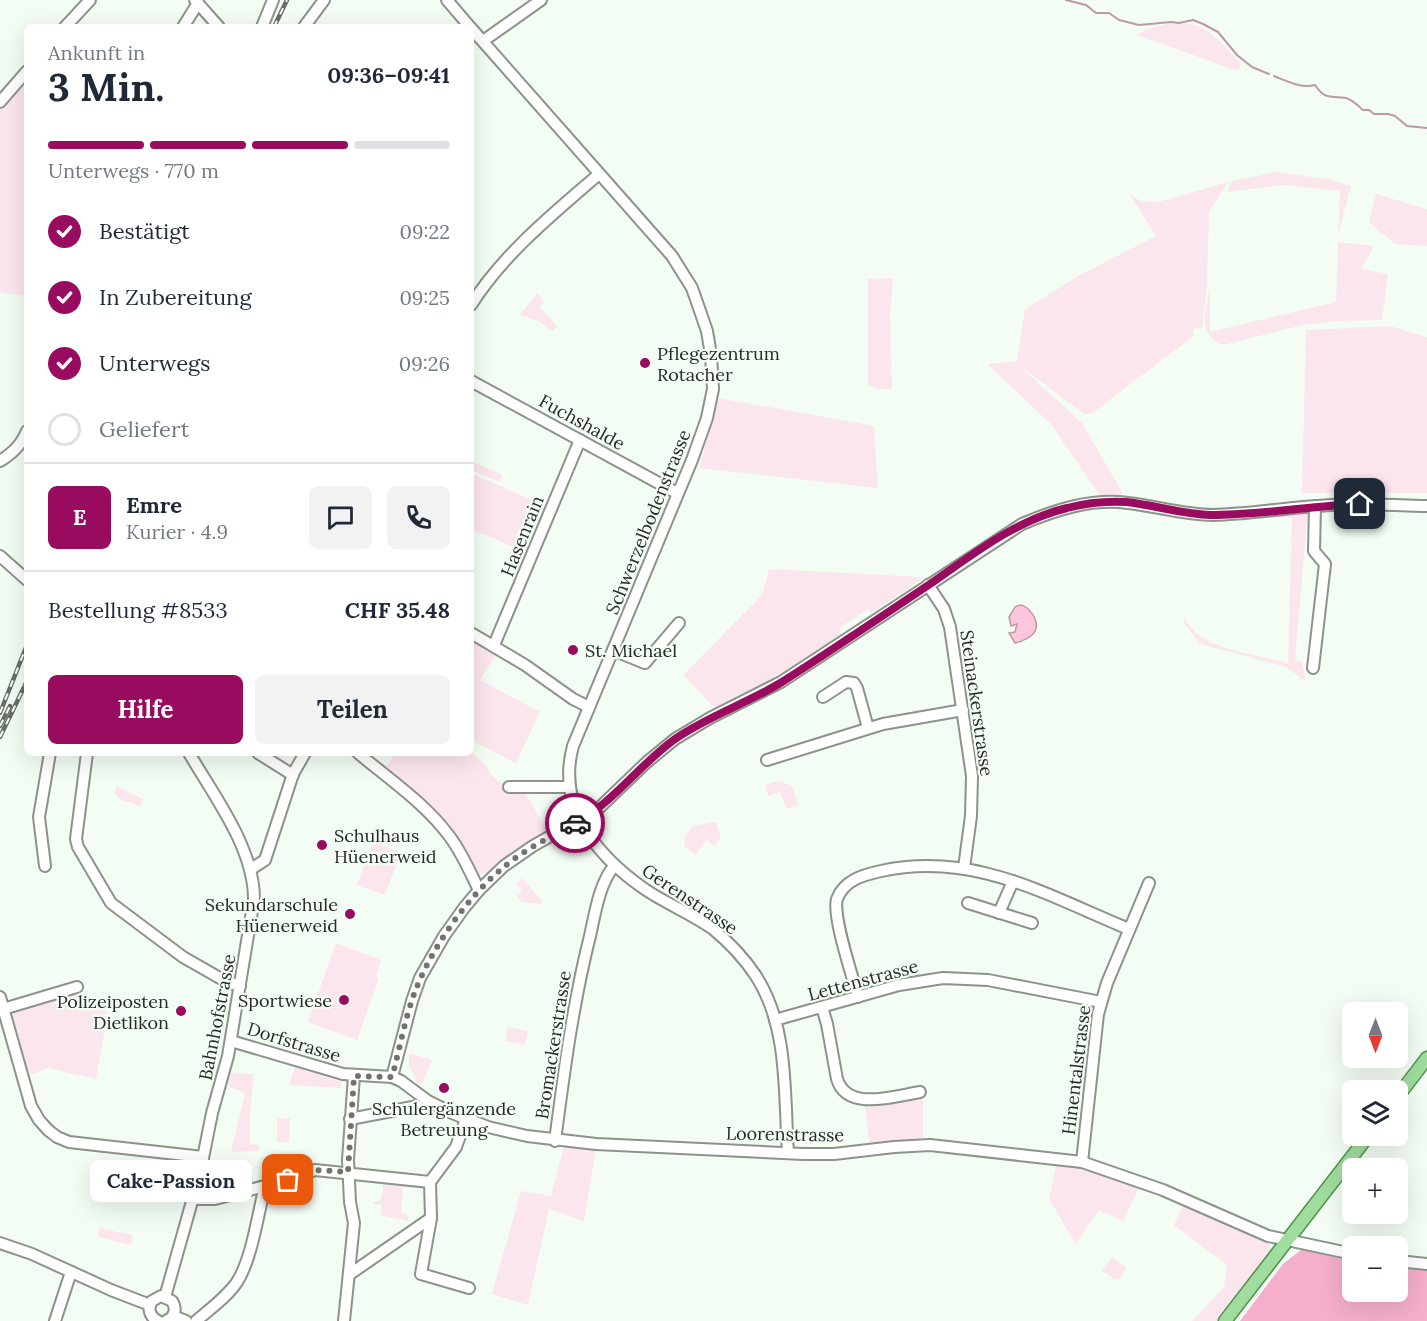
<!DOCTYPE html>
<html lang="de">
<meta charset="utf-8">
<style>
:root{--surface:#fff;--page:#f2f2f3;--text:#1f2937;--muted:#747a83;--line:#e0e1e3;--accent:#980b5e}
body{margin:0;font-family:Lora,serif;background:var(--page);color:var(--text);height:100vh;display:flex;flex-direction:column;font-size:22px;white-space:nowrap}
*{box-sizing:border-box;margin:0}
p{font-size:20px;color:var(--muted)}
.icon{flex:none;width:33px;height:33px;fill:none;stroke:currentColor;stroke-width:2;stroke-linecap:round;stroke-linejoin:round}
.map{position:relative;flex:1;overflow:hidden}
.details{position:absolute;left:24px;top:24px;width:450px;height:732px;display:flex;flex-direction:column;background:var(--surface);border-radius:9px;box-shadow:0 6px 24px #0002}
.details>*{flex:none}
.needle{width:39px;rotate:180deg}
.fabs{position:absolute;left:1342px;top:1002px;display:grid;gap:12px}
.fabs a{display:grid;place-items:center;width:66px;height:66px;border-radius:9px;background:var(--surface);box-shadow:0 6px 24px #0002;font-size:30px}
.pin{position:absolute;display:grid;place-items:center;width:51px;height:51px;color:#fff;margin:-26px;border-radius:12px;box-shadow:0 3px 9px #0006}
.courier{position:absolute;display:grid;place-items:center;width:60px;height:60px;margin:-30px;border:4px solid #980b5e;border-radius:50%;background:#fff;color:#222;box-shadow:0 2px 8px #0007}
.bubble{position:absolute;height:42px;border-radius:9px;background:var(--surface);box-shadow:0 6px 24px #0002;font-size:20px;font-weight:800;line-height:42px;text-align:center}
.headline em{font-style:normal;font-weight:800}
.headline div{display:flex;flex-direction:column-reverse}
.headline{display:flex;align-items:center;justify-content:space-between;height:102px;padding:0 24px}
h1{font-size:39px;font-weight:800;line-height:45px}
.bar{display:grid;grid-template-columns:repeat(4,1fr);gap:9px 6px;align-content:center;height:72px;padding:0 24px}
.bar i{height:8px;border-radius:4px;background:var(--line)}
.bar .current{background:var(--accent)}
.bar p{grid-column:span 4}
.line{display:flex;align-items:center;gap:15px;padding:0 24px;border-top:2px solid var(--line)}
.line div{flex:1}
.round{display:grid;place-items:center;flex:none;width:63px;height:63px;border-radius:9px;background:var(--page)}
ol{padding:0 24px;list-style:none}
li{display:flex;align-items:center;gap:18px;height:66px}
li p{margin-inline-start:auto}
li .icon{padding:6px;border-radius:50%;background:var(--accent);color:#fff;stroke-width:4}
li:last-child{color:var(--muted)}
li i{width:33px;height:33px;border:3px solid var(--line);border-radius:50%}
.primary-button{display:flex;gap:12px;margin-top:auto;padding:12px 24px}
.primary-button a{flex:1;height:69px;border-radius:9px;background:var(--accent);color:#fff;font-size:24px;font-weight:800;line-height:69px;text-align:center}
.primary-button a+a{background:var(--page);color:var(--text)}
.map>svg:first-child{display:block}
.green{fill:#fce6ee}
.forest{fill:#f5aecb}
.water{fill:#fdc6dc;stroke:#bd98a6;stroke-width:1.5}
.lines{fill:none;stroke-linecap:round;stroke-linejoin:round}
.stream{stroke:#bd98a6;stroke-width:2}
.minor-casing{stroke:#8b938a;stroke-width:14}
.major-casing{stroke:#4c8f4b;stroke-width:15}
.minor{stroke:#fff;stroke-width:10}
.major{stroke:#a0dc9e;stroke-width:12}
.rail-casing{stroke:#676d67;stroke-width:4.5}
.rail{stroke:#f4fdf3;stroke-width:2;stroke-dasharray:7;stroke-linecap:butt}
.done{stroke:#6f746e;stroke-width:6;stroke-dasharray:0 10.8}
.route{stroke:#980b5e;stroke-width:8}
.poi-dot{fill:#980b5e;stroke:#f4fdf3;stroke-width:2}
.labels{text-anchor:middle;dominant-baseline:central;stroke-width:4.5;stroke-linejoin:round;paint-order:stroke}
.poi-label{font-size:18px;fill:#272b27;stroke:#f4fdf3;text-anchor:start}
.street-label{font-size:18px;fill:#272b27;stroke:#f4fdf3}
</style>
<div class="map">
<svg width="1427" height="1321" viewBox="0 0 1427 1321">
<rect width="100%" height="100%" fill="#f4fdf3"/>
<g class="green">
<path d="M1171,23C1177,25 1183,22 1189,24C1211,27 1227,49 1241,64L1238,71L1137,35L1147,29Z"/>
<path d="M27,71V296L0,292V102Z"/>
<path d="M1275,172L1328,179L1351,186L1338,235L1340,191L1284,185L1227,192L1232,181Z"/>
<path d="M1228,182L1209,212L1207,285L1202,328L1193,329L1194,336L1091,414H1084L1019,365L1082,423L1123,494L1100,496L1051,424L987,364L1017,361L1025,309L1080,275L1156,236L1129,193L1140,201L1158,202Z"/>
<path d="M1376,194L1427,209V246L1395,244L1369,222Z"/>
<path d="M1338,242L1374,246L1361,269L1388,274L1382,320L1336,321L1303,325L1223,345C1196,335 1206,308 1210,286V332L1336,302Z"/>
<path d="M893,278L890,316L892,389H877L868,384V279Z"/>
<path d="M537,293L544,302L539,307L557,326L553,331L538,321L520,315Z"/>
<path d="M1390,326L1427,337V493H1302L1306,330Z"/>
<path d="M719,398L874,426L878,488L699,468Z"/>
<path d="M471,461L501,474L502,477L500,482L471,470Z"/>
<path d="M471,473L532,500L515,540L528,546L526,552L471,529Z"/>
<path d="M1308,509L1295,660L1302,662L1306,681L1303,678L1299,681L1300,677L1286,667L1200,644L1183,622L1185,619C1190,627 1196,635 1205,639C1229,652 1261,656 1288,663L1292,517L1253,518Z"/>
<path d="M769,569L925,577L871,613L868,609L839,628L842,634L786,672L715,708L683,675L762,595Z"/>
<path d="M471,636L498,652L480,680L540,712L516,763L473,741L471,744Z"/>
<path d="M397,753H471C494,766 486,786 522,787L547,830L513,851L486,873L478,874L446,824L384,768Z"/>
<path d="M778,781L791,785L799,805L787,809L780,792L768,796L765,785Z"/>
<path d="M117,786L143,799L140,806L117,798L118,796L114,793Z"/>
<path d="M716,822L721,838L714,845L706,840L696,855L685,847L684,838L693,826Z"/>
<path d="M373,842L401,852L385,895L357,885Z"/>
<path d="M522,878L543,902L541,904L522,902L517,896L522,890L516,885Z"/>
<path d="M336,943L381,960L376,976L379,978L357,1040L308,1022Z"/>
<path d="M70,994L75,996L84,994L109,1014H103L104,1016H110L106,1024L96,1079L48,1068L29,1075L12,1012Z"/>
<path d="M508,1027L528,1031L525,1045L505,1041Z"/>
<path d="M409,1053L432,1060L422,1084L416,1082L412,1069L409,1070Z"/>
<path d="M295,1067L341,1082V1088L289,1085Z"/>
<path d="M231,1073L254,1074L250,1114V1144L260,1145L259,1151L231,1152L245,1093L228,1086Z"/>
<path d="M909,1097L916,1101L923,1099V1139L869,1144L865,1104Z"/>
<path d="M277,1118H290L289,1142H277Z"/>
<path d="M564,1146L596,1149L584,1221L549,1209L528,1305L492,1294L521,1191L551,1196Z"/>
<path d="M1057,1162L1081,1166L1140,1186L1123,1221L1099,1210L1076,1244L1049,1199Z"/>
<path d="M383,1180L413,1185L410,1187H403L401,1213L409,1215L408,1221L381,1215V1204H374V1202L381,1200V1196L383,1194Z"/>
<path d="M1184,1204L1269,1242L1272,1250L1221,1321H1192L1224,1287L1227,1265L1174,1225Z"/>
<path d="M100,1228L133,1235L131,1245L98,1237Z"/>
<path d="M1112,1257L1127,1268L1119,1279H1114L1102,1271Z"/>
</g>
<path class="forest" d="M1301,1250L1353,1258V1292H1398V1265L1427,1268V1321H1240L1283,1264Z"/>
<path class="water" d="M1020,605C1029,606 1040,621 1035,631C1033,637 1020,642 1015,643L1009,633L1015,632L1017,624L1011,626L1009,617L1015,607Z"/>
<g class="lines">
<g class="stream">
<path d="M1066,0L1086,5L1096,13H1109L1119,20L1139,25L1171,22L1179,23L1193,20L1203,24L1218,32L1237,55L1252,67L1269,74"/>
<path d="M1274,76C1287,81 1301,89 1315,85C1326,101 1330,95 1346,98C1353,100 1358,106 1363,110H1369L1374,114H1388L1395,116L1407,126L1427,128"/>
</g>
<g class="minor-casing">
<g id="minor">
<path d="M195,0L219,27"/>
<path d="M447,0L470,27"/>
<path d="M65,27L90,0"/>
<path d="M183,27L198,3"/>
<path d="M262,27L273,0"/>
<path d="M304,27L324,0"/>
<path d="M471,28L672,256L692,288L707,331L711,355L713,389L707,418L692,460L573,746C556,808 598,857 646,890C667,904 692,914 713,929C730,943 744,958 756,976C789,1027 784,1095 788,1153"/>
<path d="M483,41L541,0"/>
<path d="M0,102L27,71"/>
<path d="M471,305C504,253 553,214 599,174"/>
<path d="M471,381L677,493"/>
<path d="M0,461C13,453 21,445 27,431"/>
<path d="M0,556L27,580"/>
<path d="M928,585L944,609L950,627L972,776L971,816L964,868"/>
<path d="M471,633L525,665L573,699L589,707"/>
<path d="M494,645L580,440"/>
<path d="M613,650L645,663L679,623"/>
<path d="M1313,668L1325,564L1314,551L1315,506"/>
<path d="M823,697L846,682L854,683L857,688L868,728"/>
<path d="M87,753L76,839L78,847L111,903L183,957L225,981L240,986"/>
<path d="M258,753L293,775"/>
<path d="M358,753C389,779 426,804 450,837C462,853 470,872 479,890"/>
<path d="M767,760L883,724L963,710"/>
<path d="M509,787H569"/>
<path d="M45,866L39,817L50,753"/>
<path d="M251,869L265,860L293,774L305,753"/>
<path d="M968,903L1032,923"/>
<path d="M999,913L1013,881"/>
<path d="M0,997L31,1106L39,1120L48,1130L57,1137L69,1142L203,1157"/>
<path d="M858,997C853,977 832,917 837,899C844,880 863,875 881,871C974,851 1046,895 1129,929"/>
<path d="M822,1007L827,1024L837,1079C847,1112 894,1096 920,1092"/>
<path d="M3,1009L77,987"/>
<path d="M775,1020L899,985L943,978L988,980L1101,1002"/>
<path d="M231,1041L343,1074L392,1077L401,1081L428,1101L452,1113L488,1127L527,1136L596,1144L803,1154H834L894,1147L930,1145L1082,1162L1163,1190L1268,1236L1353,1254"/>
<path d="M392,1077L412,1001L420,978L444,936L464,908L479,890L504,866L533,846L598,809L647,762L675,739L710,718L781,682L1022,524C1055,510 1091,498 1128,503C1156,506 1184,515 1213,515C1249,514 1283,508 1318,506C1354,503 1390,505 1427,506"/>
<path d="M350,1119L418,1106"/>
<path d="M555,1141C564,1072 573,1003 590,936C595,914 599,884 614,866"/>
<path d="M1082,1162L1098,1014L1107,983L1149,883"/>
<path d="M193,1199H215L288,1180L315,1170L430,1182"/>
<path d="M431,1218L421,1274L469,1288"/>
<path d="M0,1243L32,1254L111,1290L150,1305"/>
<path d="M1398,1261L1427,1264"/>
<path d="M350,1274L431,1218L430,1182L456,1147L466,1119"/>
<path d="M165,1297L200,1173L212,1113L228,1056L254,899C254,848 214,796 189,753"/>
<path d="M173,1316L186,1321"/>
<path d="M55,1321L71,1272"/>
<path d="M158,1321C150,1317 147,1309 152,1301L161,1296L172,1301C177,1309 175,1317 166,1321"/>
<path d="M196,1321C210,1309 227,1297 237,1282C252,1259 258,1213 265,1186"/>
<path d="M344,1321L354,1223L350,1202L348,1160L354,1076"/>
</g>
</g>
<g class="major-casing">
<g id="major">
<path d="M1398,1096L1427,1058"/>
<path d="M1225,1321L1368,1136"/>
</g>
</g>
<use href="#minor" class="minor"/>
<use href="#major" class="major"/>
<g class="rail-casing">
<g id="rail">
<path d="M274,27L287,0"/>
<path d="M0,713L27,645"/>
<path d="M0,726L10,706"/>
<path d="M0,737L27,681"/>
</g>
</g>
<use href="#rail" class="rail"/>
</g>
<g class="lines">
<path class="done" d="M288,1180L315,1170L348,1172L354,1076L392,1077C400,1048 405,1017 416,989C433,946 468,896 504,867C525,849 551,837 575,823"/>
<path class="route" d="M575,823C612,804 640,764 675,739C708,716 748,703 782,682C832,650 881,617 930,584C972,555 1016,520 1067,508C1086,503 1107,501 1126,502C1154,505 1182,514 1211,515C1261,515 1310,506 1360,504"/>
</g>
<g class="poi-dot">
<circle cx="645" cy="363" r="6"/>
<circle cx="573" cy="650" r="6"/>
<circle cx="322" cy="845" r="6"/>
<circle cx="350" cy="914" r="6"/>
<circle cx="344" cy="1000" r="6"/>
<circle cx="181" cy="1011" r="6"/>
<circle cx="444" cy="1088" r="6"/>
</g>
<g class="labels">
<g class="poi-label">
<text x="657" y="353">Pflegezentrum<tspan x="657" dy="21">Rotacher</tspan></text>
<text x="585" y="650">St. Michael</text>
<text x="334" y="835">Schulhaus<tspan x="334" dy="21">Hüenerweid</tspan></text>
<text x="338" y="904" text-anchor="end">Sekundarschule<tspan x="338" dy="21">Hüenerweid</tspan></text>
<text x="332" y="1000" text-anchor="end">Sportwiese</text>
<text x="169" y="1001" text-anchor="end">Polizeiposten<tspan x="169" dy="21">Dietlikon</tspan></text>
<text x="444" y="1108" text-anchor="middle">Schulergänzende<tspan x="444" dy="21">Betreuung</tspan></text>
</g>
<g class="street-label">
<text transform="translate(582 422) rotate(29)">Fuchshalde</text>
<text transform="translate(648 522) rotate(-68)">Schwerzelbodenstrasse</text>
<text transform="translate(522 536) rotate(-68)">Hasenrain</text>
<text transform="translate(977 703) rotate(82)">Steinackerstrasse</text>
<text transform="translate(690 899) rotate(34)">Gerenstrasse</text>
<text transform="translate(863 980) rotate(-15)">Lettenstrasse</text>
<text transform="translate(217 1017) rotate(-79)">Bahnhofstrasse</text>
<text transform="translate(294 1042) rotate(17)">Dorfstrasse</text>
<text transform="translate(553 1045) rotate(-81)">Bromackerstrasse</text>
<text transform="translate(1076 1070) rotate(-83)">Hinentalstrasse</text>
<text transform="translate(785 1134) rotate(1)">Loorenstrasse</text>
</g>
</g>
</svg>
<div class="fabs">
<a><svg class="needle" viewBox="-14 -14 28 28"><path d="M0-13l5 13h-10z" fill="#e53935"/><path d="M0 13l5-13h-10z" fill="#747a83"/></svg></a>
<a><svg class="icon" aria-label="layers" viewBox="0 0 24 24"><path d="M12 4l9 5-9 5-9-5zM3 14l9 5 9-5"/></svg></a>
<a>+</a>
<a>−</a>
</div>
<div class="pin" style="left:288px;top:1180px;background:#ea580c"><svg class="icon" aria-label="bag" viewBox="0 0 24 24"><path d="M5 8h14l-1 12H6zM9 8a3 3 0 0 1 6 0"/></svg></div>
<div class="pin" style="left:1360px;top:504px;background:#1f2937"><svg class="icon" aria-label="home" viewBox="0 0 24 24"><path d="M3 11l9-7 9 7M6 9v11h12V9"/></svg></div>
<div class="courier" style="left:575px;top:823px"><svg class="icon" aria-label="car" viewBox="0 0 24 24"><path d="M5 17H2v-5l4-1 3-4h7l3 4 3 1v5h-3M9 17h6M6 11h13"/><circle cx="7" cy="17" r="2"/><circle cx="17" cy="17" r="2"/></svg></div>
<div class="bubble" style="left:90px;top:1160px;width:162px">Cake-Passion</div>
<section class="details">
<div class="headline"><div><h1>3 Min.</h1><p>Ankunft in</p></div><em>09:36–09:41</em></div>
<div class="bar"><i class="current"></i><i class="current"></i><i class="current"></i><i></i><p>Unterwegs · 770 m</p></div>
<ol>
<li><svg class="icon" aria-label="check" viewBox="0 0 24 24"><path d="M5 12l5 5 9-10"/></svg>Bestätigt<p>09:22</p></li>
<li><svg class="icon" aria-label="check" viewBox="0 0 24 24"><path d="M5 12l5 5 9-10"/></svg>In Zubereitung<p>09:25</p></li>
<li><svg class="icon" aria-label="check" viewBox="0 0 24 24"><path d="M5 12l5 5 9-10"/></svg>Unterwegs<p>09:26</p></li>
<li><i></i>Geliefert</li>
</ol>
<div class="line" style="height:108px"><b class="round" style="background:var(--accent);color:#fff">E</b><div><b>Emre</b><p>Kurier · 4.9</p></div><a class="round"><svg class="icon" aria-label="chat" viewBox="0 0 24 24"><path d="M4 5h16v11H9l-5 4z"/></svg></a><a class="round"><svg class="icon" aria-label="phone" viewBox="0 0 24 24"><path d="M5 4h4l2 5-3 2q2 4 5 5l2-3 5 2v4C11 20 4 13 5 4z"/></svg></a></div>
<div class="line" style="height:78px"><div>Bestellung #8533</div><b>CHF 35.48</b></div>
<div class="primary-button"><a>Hilfe</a><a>Teilen</a></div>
</section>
</div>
